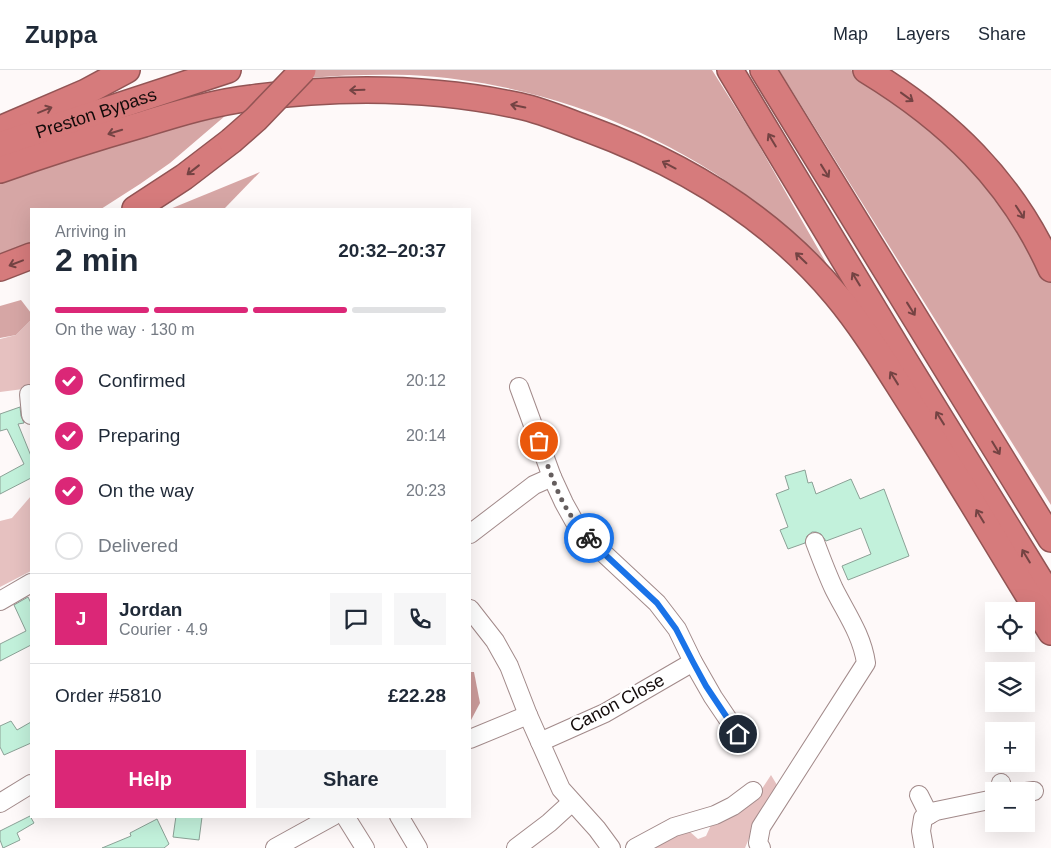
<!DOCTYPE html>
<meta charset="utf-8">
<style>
:root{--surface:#fff;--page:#f6f6f7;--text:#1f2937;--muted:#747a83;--line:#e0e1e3;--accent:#db2777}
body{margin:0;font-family:Helvetica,sans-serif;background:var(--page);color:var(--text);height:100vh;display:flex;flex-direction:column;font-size:19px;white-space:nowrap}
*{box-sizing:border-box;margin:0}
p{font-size:16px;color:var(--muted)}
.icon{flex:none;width:28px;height:28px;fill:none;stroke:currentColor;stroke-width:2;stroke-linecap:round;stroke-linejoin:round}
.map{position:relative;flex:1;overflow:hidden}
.details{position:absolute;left:30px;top:138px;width:441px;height:610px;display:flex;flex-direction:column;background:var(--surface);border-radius:0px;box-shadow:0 5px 20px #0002}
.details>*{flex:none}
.tools{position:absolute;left:985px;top:532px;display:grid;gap:10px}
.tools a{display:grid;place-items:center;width:50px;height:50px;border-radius:0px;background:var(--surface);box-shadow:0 5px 20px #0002;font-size:25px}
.pin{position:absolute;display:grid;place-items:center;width:42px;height:42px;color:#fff;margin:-21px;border:2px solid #fff;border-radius:50%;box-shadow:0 1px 5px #0007}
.courier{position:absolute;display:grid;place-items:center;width:50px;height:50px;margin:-25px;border:4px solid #1a73e8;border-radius:50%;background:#fff;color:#222;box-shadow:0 1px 6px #0007}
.summary em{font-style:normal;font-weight:800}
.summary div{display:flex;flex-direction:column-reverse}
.summary{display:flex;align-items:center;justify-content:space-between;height:85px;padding:0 25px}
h1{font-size:32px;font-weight:800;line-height:38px}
.bar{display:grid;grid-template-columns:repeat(4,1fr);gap:8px 5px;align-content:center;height:60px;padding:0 25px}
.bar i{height:6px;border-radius:4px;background:var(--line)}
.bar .selected{background:var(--accent)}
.bar p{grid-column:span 4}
.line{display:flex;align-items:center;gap:12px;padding:0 25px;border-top:1px solid var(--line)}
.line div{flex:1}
.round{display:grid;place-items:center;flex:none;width:52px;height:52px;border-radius:0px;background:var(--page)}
ol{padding:0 25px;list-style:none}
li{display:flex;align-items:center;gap:15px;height:55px}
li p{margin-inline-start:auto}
li .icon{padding:5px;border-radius:50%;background:var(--accent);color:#fff;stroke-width:4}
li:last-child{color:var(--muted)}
li i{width:28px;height:28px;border:2px solid var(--line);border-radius:50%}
.primary-button{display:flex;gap:10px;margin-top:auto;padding:10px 25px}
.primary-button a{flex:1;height:58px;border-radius:0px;background:var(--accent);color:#fff;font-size:20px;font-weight:800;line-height:58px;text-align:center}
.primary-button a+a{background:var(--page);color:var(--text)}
header{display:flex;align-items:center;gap:30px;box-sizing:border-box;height:70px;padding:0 25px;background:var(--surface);border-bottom:1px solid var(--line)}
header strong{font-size:24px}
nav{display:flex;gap:28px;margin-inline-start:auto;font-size:18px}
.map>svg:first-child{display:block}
.green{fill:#e6c1c0}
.forest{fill:#d6a6a5}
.water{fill:#cc9c9b}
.building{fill:#c2f1db;stroke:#8ba196}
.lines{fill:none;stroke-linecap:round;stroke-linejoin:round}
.minor-casing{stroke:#a28a8a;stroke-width:20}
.highway-casing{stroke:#925454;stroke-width:28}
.minor{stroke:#fff;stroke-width:18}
.highway{stroke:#d67b7c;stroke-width:25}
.highway-bridge-casing{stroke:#925454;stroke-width:28;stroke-linecap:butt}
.highway-bridge{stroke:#d67b7c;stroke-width:25}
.oneway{stroke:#744343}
.done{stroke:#655e5e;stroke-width:5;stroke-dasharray:0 9}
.route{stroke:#1a73e8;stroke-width:6}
.labels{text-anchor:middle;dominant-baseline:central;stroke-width:5;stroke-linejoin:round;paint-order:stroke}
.street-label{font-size:18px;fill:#130b0a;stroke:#fff}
</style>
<header>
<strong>Zuppa</strong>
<nav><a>Map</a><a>Layers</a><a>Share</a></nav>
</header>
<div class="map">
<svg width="1051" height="778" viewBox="0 0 1051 778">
<rect width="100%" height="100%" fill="#fef9f9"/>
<g class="green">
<path d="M31,250V318L0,322V269L16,265Z"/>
<path d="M31,426V501L0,517V451L12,448Z"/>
<path d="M771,705L780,720L759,744L745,778H649L679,761H689L698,769L706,766L712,753L758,725Z"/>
</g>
<g class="forest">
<path d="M313,0H712L753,65L829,198C805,175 782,152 756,132C657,57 533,11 409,5C375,4 341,5 307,8Z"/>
<path d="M779,0H851L868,9L966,89L1040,191L1051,212V435Z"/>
<path d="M225,46L170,93L140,114L101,139H31V175L0,189V109L170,58Z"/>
<path d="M260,102L224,139H170Z"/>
<path d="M21,230L31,243V250L16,265L0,268V236Z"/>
</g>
<path class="water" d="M470,602H474L480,633L470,652Z"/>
<g class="building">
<path d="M20,337L21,346L24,353L18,354L31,386V409V408L0,424V407L24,394L7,359L0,361V344Z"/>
<path d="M805,400L808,413L812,412L816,424L851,409L860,429L884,419L909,486L848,510L842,496L871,484L861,458L826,471L821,464L816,462H812L807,466L805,473L788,479L780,460L788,457L776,424L789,419L785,406Z"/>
<path d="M28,527L31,533V575L0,591V574L26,561L14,535Z"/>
<path d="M11,651L17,660L31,652V673L4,685L0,677V656Z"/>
<path d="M30,746L34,753L17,763L20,770L3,778L0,770V761Z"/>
<path d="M176,746L202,747L199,770L173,767Z"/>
<path d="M157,749L169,774L164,778H102L131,766L130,763Z"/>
</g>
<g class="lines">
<g class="minor-casing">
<g id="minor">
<path d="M519,317L552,407L564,433L574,451L598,478L657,533L677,559L693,592L713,627L738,664"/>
<path d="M29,324L31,345"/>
<path d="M470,464L534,415L552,407"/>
<path d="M0,531L31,513"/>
<path d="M470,539L495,571L509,596L528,645L561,719L597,759L611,778"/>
<path d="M470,669L528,645"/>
<path d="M540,672L605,643L693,592"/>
<path d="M1001,713L1003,721"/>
<path d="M1026,722L1034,721"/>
<path d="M919,725L929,745"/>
<path d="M0,733L31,714"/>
<path d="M345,746L365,778"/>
<path d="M399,746L418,778"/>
<path d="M275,778L333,746"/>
<path d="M516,778L549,753L572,732"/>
<path d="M635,778L674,757L715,745L733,736L753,721"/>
<path d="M761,778L758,773L761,757L866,593C862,565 846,543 834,519C827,504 821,488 815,472"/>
<path d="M924,778L921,761L923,748L936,741L994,729"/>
</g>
</g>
<g class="highway-casing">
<g id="highway">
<path d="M730,0L905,291L1051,528"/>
<path d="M763,0L1051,469"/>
<path d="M866,0C948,50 1011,110 1051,199"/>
<path d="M0,59L86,22L127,0"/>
<path id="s1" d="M0,75L228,0"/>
<path d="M0,100C48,83 95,68 144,54C179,43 216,32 252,28C341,16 432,17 520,36C543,41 566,51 588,59C683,94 771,147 836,225C867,262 891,304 917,344C963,416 1006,490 1051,562"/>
<path d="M135,139L184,107L231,71"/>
<path d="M0,198L31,186"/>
</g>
</g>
<use href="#minor" class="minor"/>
<use href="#highway" class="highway"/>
<g class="highway-bridge-casing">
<path id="highway-bridge" d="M231,71L256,49L303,0"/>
</g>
<use href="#highway-bridge" class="highway-bridge"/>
</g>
<defs><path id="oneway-shaft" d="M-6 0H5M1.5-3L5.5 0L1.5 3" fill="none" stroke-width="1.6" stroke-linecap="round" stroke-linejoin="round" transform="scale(1.25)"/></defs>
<g class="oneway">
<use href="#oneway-shaft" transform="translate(357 20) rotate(178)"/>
<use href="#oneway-shaft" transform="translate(907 27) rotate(36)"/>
<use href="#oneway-shaft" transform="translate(518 36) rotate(-168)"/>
<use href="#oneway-shaft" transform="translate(45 40) rotate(-22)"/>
<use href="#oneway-shaft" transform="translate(115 62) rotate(163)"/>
<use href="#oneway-shaft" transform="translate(772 70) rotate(-121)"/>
<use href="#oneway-shaft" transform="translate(669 95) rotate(-152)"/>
<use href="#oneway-shaft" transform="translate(193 100) rotate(142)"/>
<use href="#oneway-shaft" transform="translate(825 101) rotate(58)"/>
<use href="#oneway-shaft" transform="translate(1020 142) rotate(57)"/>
<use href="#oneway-shaft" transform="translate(801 188) rotate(-136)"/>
<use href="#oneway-shaft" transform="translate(16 193) rotate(159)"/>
<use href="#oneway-shaft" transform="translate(856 209) rotate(-121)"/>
<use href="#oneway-shaft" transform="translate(911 239) rotate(58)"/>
<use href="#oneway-shaft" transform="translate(894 308) rotate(-122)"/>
<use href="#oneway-shaft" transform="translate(940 348) rotate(-122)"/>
<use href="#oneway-shaft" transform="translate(996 378) rotate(59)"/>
<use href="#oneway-shaft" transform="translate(980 446) rotate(-121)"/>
<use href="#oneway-shaft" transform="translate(1026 486) rotate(-121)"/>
</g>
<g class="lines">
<path class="done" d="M539,371C549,398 557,427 574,450C578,456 584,462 589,468"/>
<path class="route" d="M589,468L598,478L657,533L676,559L693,592L706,616L738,664"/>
</g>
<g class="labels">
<g class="street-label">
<text stroke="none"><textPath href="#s1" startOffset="101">Preston Bypass</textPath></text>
<text transform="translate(617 633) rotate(-28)">Canon Close</text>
</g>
</g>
</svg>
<div class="tools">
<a><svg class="icon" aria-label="locate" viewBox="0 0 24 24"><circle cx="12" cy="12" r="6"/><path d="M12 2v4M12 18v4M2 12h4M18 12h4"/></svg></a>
<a><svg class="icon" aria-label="layers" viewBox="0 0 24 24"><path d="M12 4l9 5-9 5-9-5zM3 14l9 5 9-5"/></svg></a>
<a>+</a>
<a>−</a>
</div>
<div class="pin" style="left:539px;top:371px;background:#ea580c"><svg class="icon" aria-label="bag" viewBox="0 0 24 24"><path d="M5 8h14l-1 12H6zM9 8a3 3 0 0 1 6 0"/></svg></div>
<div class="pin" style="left:738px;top:664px;background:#1f2937"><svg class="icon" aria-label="home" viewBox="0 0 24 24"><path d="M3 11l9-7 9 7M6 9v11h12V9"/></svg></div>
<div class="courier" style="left:589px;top:468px"><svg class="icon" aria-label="bike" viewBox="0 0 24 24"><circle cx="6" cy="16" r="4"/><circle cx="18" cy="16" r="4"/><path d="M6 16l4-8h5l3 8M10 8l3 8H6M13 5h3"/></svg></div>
<section class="details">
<div class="summary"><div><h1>2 min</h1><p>Arriving in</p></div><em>20:32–20:37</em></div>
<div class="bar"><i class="selected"></i><i class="selected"></i><i class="selected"></i><i></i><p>On the way · 130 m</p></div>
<ol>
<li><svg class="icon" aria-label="check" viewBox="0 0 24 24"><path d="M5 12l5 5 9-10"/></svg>Confirmed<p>20:12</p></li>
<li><svg class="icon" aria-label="check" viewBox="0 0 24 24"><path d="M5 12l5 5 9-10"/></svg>Preparing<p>20:14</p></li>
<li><svg class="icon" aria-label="check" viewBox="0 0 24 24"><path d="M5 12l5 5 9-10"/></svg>On the way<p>20:23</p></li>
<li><i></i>Delivered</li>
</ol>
<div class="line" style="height:90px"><b class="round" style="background:var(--accent);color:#fff">J</b><div><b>Jordan</b><p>Courier · 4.9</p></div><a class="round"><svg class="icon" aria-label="chat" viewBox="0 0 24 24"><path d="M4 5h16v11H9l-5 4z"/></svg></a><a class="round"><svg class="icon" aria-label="phone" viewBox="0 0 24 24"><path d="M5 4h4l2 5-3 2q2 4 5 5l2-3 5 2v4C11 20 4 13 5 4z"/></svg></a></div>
<div class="line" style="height:65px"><div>Order #5810</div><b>£22.28</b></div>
<div class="primary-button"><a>Help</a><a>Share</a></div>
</section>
</div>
